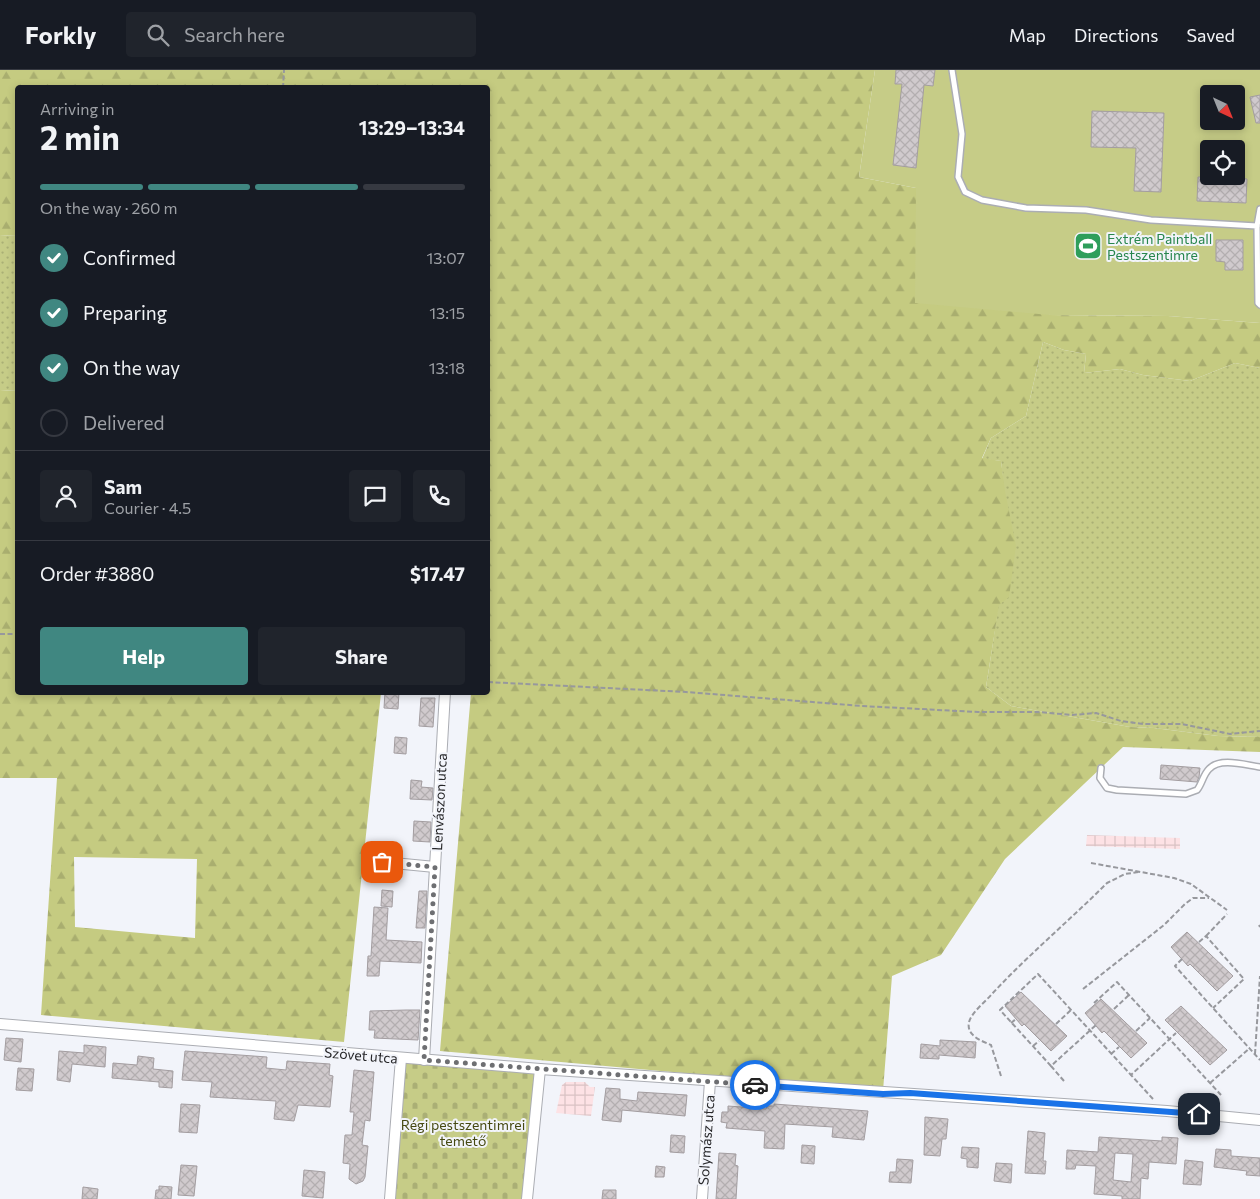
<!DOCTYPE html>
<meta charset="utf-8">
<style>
:root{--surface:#171b24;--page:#20242c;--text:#f1f3f6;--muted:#9ea1a6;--line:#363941;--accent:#408781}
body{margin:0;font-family:Commissioner,sans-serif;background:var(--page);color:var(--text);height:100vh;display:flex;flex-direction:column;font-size:19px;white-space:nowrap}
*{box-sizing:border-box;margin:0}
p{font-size:16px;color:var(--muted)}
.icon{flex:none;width:28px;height:28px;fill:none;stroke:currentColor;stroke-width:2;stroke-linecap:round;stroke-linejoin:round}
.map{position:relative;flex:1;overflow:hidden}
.panel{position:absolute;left:15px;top:15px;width:475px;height:610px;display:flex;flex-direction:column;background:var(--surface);border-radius:5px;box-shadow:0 2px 8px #0003}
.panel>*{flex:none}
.needle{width:32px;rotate:137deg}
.controls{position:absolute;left:1200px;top:15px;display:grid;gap:10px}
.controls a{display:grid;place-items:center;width:45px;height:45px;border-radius:5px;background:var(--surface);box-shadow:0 2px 8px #0003;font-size:25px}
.pin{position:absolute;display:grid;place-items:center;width:42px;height:42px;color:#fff;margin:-21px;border-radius:10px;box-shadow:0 2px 8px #0006}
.courier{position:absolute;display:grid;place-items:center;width:50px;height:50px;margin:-25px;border:4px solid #1a73e8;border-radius:50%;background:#fff;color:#222;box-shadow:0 1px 6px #0007}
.overview em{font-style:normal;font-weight:700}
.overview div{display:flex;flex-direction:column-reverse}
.overview{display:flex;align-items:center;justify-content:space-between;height:85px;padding:0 25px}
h1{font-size:32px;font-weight:700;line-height:38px}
.bar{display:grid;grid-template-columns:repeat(4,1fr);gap:8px 5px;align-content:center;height:60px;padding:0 25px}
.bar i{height:6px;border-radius:4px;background:var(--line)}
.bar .current{background:var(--accent)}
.bar p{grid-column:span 4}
.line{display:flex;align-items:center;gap:12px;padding:0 25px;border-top:1px solid var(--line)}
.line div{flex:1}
.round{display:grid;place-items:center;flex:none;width:52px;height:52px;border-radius:5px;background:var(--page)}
ol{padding:0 25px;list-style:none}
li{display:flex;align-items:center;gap:15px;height:55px}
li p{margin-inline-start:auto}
li .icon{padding:5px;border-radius:50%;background:var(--accent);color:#fff;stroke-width:4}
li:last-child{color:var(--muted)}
li i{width:28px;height:28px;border:2px solid var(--line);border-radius:50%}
.button{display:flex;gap:10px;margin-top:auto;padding:10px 25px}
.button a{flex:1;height:58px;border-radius:5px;background:var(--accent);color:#fff;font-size:20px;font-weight:700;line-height:58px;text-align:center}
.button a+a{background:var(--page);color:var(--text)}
header{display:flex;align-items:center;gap:30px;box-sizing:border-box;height:70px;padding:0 25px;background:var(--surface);border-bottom:1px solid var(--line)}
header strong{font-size:24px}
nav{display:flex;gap:28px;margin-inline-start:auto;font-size:18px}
.search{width:350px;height:45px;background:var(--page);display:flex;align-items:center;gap:12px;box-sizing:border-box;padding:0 18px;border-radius:5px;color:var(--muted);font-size:19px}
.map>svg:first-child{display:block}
.industrial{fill:url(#industrial-grid)}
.grass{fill:url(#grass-dots)}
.forest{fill:url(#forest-firs);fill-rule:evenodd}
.cemetery{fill:url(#cemetery-stones)}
.green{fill:#c6cc87;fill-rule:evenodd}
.building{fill:url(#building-cross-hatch);stroke:#a39da0;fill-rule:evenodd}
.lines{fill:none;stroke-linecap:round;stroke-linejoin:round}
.lane-casing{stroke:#abadb3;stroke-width:8}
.street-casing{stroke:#abadb3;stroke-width:12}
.path{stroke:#97989d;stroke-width:2;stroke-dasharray:5 2.5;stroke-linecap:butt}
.lane{stroke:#fff;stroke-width:5}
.street{stroke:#fff;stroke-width:10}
.done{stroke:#6e6f72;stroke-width:5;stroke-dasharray:0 9}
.route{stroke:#1a73e8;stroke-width:6}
.labels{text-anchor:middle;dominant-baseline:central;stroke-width:4;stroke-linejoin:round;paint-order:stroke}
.leisure-label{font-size:14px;fill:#27864d;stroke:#f2f4fa;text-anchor:start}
.street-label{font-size:14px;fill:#272729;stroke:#f2f4fa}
.park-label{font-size:14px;fill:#464911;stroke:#f2f4fa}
</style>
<header>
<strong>Forkly</strong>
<div class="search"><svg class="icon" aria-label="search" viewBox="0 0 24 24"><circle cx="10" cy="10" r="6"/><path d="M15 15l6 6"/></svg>Search here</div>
<nav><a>Map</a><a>Directions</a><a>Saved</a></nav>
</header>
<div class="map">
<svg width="1260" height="1129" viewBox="0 0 1260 1129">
<defs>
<pattern id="industrial-grid" width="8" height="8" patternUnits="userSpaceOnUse" patternTransform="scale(1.25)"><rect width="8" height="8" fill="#fde2e5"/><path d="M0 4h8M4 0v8" fill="none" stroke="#d9c2c4"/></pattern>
<pattern id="grass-dots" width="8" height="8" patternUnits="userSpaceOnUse" patternTransform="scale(1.25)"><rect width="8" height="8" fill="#c6cc87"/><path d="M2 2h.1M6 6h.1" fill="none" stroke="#aaaf75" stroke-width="1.8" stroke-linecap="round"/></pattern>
<pattern id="forest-firs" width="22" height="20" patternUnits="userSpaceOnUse" patternTransform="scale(1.25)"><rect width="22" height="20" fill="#c5cb81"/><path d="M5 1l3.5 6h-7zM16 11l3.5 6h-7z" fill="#a9ae6f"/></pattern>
<pattern id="cemetery-stones" width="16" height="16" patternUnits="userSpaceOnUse" patternTransform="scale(1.25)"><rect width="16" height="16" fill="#c6cc87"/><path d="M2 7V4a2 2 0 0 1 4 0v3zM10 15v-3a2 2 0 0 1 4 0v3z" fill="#aaaf75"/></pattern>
<pattern id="building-cross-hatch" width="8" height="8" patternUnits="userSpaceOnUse" patternTransform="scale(1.25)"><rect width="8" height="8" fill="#d0cacd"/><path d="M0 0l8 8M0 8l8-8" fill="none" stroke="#b3aeb0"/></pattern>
</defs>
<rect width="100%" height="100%" fill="#f2f4fa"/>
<g class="industrial">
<path d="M1087,765L1180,768V779L1086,776Z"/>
<path d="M566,1012H585L590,1017H595L591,1046L556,1043L562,1015Z"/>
</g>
<g class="grass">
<path d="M0,165L17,166V321L0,320Z"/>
<path d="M1043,272L1064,280L1086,284L1084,303L1120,299L1143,305L1190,311L1235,293L1260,298V667L1218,666L1154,658L1130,657L1011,636L986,617C998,543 1010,466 1001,391L982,389L991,368L1026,346Z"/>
</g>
<g class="forest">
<path d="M0,0H875L859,107L916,118L1050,245L1168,246L1260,253V298L1235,293L1190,311L1143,305L1120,299L1084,303L1086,284L1064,280L1043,272L1026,346L991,368L982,388L1001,391L1005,421L1016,476L1009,527L999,535L986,617L1011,636L1130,657L1154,658L1218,666L1260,667V682L1123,677L1005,789L941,885L892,906L883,1021L440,981L471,623L488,622V18H18L17,166L0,165Z"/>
<path d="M0,320L17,321L18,622L381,623L344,972L41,945L57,708H0ZM74,787L197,789L195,868L75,857Z"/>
</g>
<path class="cemetery" d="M401,988L540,999L527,1129H390Z"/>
<path class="green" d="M875,0H1260V253L1168,246L1050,245L915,233L916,118L859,107ZM1209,24H1236V51H1209ZM1209,79H1236V106H1209Z"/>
<g class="building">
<path d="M896,0H935L933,16L924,15L916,98L893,95L902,14H895Z"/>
<path d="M1260,25V53H1256L1250,27Z"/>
<path d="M1092,41L1164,43L1161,122L1134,121L1136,78L1091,77Z"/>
<path d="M1198,107L1247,109L1246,133L1197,131Z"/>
<path d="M1216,170H1243V200H1225V192L1216,191Z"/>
<path d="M385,622H399L398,639L384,638Z"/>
<path d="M421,628H435L433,657L419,656Z"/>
<path d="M395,667L407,668L406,684L394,683Z"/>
<path d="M1161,695L1200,698L1199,707L1197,712L1160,709Z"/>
<path d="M411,710L422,711L421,717L433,718L432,730L410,729Z"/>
<path d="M414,751L431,752L430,772L413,771Z"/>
<path d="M382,820L393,821L392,837L381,836Z"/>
<path d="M419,821H427L425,858H416Z"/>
<path d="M374,837L388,838L386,870L422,872L421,893L380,891L379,906H367L368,886H371Z"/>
<path d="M1187,862L1233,906L1217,921L1190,894L1188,896L1171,877Z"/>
<path d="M1021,922L1067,966L1051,981L1024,954L1022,956L1005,936Z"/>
<path d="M1101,929L1147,973L1131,988L1104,961L1102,963L1085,943Z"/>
<path d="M1181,936L1227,980L1210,995L1165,950Z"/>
<path d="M406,940H420L418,970L374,968L375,960H369L370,941Z"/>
<path d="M6,968L23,969L21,992L4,990Z"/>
<path d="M940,970L976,972L975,988L939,985V989L920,988L921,974L940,976Z"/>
<path d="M84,975L106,977L105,997L72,994L70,1012L57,1010L59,981L84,983Z"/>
<path d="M185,981L267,987L266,998L286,1000L287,991L330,994L329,1005L333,1006L330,1037L298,1035L294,1051L274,1049L276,1031L210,1027L212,1012L182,1010Z"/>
<path d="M138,986L154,988L153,999L173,1001L172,1018L159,1017V1012L112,1008L113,993L137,995Z"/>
<path d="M18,998L34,999L32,1021L16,1020Z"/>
<path d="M354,1000L374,1002L370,1051L365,1050L362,1075L368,1076L365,1107L363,1111L356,1114L349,1109L350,1094L343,1093L345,1065H352L354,1042H350Z"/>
<path d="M606,1018L620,1019V1029L637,1031L638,1022L687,1025L685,1046L622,1040L621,1052L602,1050Z"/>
<path d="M181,1034L200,1035L197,1063L179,1062Z"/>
<path d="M774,1034L868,1041L864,1070L832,1067L833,1057L785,1054L784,1079L764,1078L765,1061L726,1058L727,1053L721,1052L722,1042H728V1036L766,1039L767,1036H774Z"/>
<path d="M925,1047L948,1049L946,1069H942L940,1086L924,1085Z"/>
<path d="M1028,1061L1045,1063L1043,1091H1046L1045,1104L1025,1103Z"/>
<path d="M671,1065L685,1066L684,1083L670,1082Z"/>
<path d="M1099,1067L1162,1071V1067L1178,1068L1176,1094L1149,1092L1148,1109L1141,1108L1140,1129H1122V1126L1094,1124L1096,1096L1076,1095L1075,1099H1066L1067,1080L1098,1082ZM1115,1083L1133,1084L1131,1112L1113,1110Z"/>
<path d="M802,1075L815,1076L814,1094L801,1093Z"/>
<path d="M962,1077L979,1078L978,1098L967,1097V1089L961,1088Z"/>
<path d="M1216,1079L1231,1080V1086L1260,1088V1106L1246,1105L1247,1101L1214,1097Z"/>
<path d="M719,1083L736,1084L735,1095L738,1096L736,1129H716Z"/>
<path d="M897,1089L913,1090L911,1113L889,1112L890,1102H896Z"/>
<path d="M1185,1090L1203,1092L1201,1115L1183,1114Z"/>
<path d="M996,1093L1012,1094L1011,1113L994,1111Z"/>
<path d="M181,1095L197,1096L194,1126L178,1125Z"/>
<path d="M656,1096L665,1097L664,1107H655Z"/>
<path d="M304,1100L325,1102L323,1128L302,1126Z"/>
<path d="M159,1116L172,1117L171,1129H155L156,1120H159Z"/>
<path d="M83,1117L98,1119L97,1129H82Z"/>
<path d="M603,1120H616V1129H602Z"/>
</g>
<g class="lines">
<g class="lane-casing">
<g id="lane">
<path d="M952,0L962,64L958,107L965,122L982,130L1026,138L1086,140L1151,150L1257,156L1258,233L1260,235"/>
<path d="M1257,156L1260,139"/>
<path d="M1101,698L1100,708L1107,718L1117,720L1186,724L1197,720C1202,714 1203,705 1209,699C1220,687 1245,695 1260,697"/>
</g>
</g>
<g class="street-casing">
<g id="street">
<path d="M383,792L435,797"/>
<path d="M0,954L540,999L1167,1041L1260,1050"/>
<path d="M424,990L445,622"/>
<path d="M390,1129L401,988"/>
<path d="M527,1129L540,999"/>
<path d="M702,1129L710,1011"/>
</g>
</g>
<g class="path">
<path d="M283,18L284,0"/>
<path d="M0,564H18"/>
<path d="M488,612L686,622L862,636L978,642H1038L1072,645L1096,643L1121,651L1143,654H1182L1230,664L1260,661"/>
<path d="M1091,793L1174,808L1191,814L1227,840"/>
<path d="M1259,855L1260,857"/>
<path d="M1206,866L1227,844"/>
<path d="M1199,872L1206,866L1244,909L1213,938"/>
<path d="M1182,889L1175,896L1260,990"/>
<path d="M1083,919L1164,855L1185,834L1193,828H1209"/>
<path d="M1094,933L1117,912L1221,1025"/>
<path d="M1114,939L1129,925"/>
<path d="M1011,953L1016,949"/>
<path d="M1056,954L1071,940"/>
<path d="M1136,961L1150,948"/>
<path d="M1033,976L1039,971"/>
<path d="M1111,984L1119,977"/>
<path d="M1255,984L1260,906"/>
<path d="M1051,996L1000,940L1038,904L1131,1005"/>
<path d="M1001,1006L991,975C982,971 966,966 969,952C972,942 984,933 991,925C1027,886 1069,851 1107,813L1125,804L1139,802"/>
<path d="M1064,1011L1051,996L1096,955"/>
<path d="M1210,1013L1250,978"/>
<path d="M1153,1029L1131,1005L1176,963"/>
</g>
<use href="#lane" class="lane"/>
<use href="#street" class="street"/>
</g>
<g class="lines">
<path class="done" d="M382,792L435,797L424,990L755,1015"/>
<path class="route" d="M755,1015L883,1024L910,1023L1199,1044"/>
</g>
<defs>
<g id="stadium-square" transform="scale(1.4375)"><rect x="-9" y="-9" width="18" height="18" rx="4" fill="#2e9e5b" stroke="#f2f4fa"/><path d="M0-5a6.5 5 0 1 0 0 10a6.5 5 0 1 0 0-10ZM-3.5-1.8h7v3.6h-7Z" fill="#fff"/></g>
</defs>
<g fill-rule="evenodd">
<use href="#stadium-square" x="1088" y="176"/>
</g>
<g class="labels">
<g class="leisure-label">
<text x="1107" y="168">Extrém Paintball<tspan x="1107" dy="16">Pestszentimre</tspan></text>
</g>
<g class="street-label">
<text transform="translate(439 732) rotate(-87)">Lenvászon utca</text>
<text transform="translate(361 985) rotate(5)">Szövet utca</text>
<text transform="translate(706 1070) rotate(-86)">Solymász utca</text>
</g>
<g class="park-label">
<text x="463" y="1054">Régi pestszentimrei<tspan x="463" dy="16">temető</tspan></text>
</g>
</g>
</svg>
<div class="controls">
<a><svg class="needle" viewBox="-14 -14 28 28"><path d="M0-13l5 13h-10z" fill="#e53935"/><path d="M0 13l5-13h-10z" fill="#9ea1a6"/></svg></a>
<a><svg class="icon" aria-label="locate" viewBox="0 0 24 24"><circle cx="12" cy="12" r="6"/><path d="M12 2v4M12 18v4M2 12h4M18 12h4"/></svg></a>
</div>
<div class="pin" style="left:382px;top:792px;background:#ea580c"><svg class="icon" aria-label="bag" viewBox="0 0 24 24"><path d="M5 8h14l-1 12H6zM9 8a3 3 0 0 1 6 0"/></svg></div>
<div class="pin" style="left:1199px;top:1044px;background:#1f2937"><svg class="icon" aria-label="home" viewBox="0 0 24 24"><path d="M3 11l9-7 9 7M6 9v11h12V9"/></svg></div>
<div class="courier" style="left:755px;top:1015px"><svg class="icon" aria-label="car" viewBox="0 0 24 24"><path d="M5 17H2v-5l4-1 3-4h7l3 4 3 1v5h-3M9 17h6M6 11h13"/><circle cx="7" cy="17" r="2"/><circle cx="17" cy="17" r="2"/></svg></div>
<section class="panel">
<div class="overview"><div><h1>2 min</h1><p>Arriving in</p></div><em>13:29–13:34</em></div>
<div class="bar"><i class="current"></i><i class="current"></i><i class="current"></i><i></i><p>On the way · 260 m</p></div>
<ol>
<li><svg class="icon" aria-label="check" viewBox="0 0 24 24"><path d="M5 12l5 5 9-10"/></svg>Confirmed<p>13:07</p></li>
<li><svg class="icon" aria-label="check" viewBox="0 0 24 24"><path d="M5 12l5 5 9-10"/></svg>Preparing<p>13:15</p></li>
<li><svg class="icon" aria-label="check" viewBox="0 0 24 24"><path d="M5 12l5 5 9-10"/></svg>On the way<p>13:18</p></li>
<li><i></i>Delivered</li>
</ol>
<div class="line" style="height:90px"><a class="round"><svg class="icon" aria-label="person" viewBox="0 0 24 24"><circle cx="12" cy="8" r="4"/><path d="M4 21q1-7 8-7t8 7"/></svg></a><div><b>Sam</b><p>Courier · 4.5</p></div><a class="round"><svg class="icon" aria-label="chat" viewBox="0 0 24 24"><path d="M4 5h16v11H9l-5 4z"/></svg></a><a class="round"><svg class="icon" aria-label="phone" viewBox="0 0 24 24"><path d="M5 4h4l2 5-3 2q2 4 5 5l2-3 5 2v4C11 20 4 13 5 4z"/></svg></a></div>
<div class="line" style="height:65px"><div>Order #3880</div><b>$17.47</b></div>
<div class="button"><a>Help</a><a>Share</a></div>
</section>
</div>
